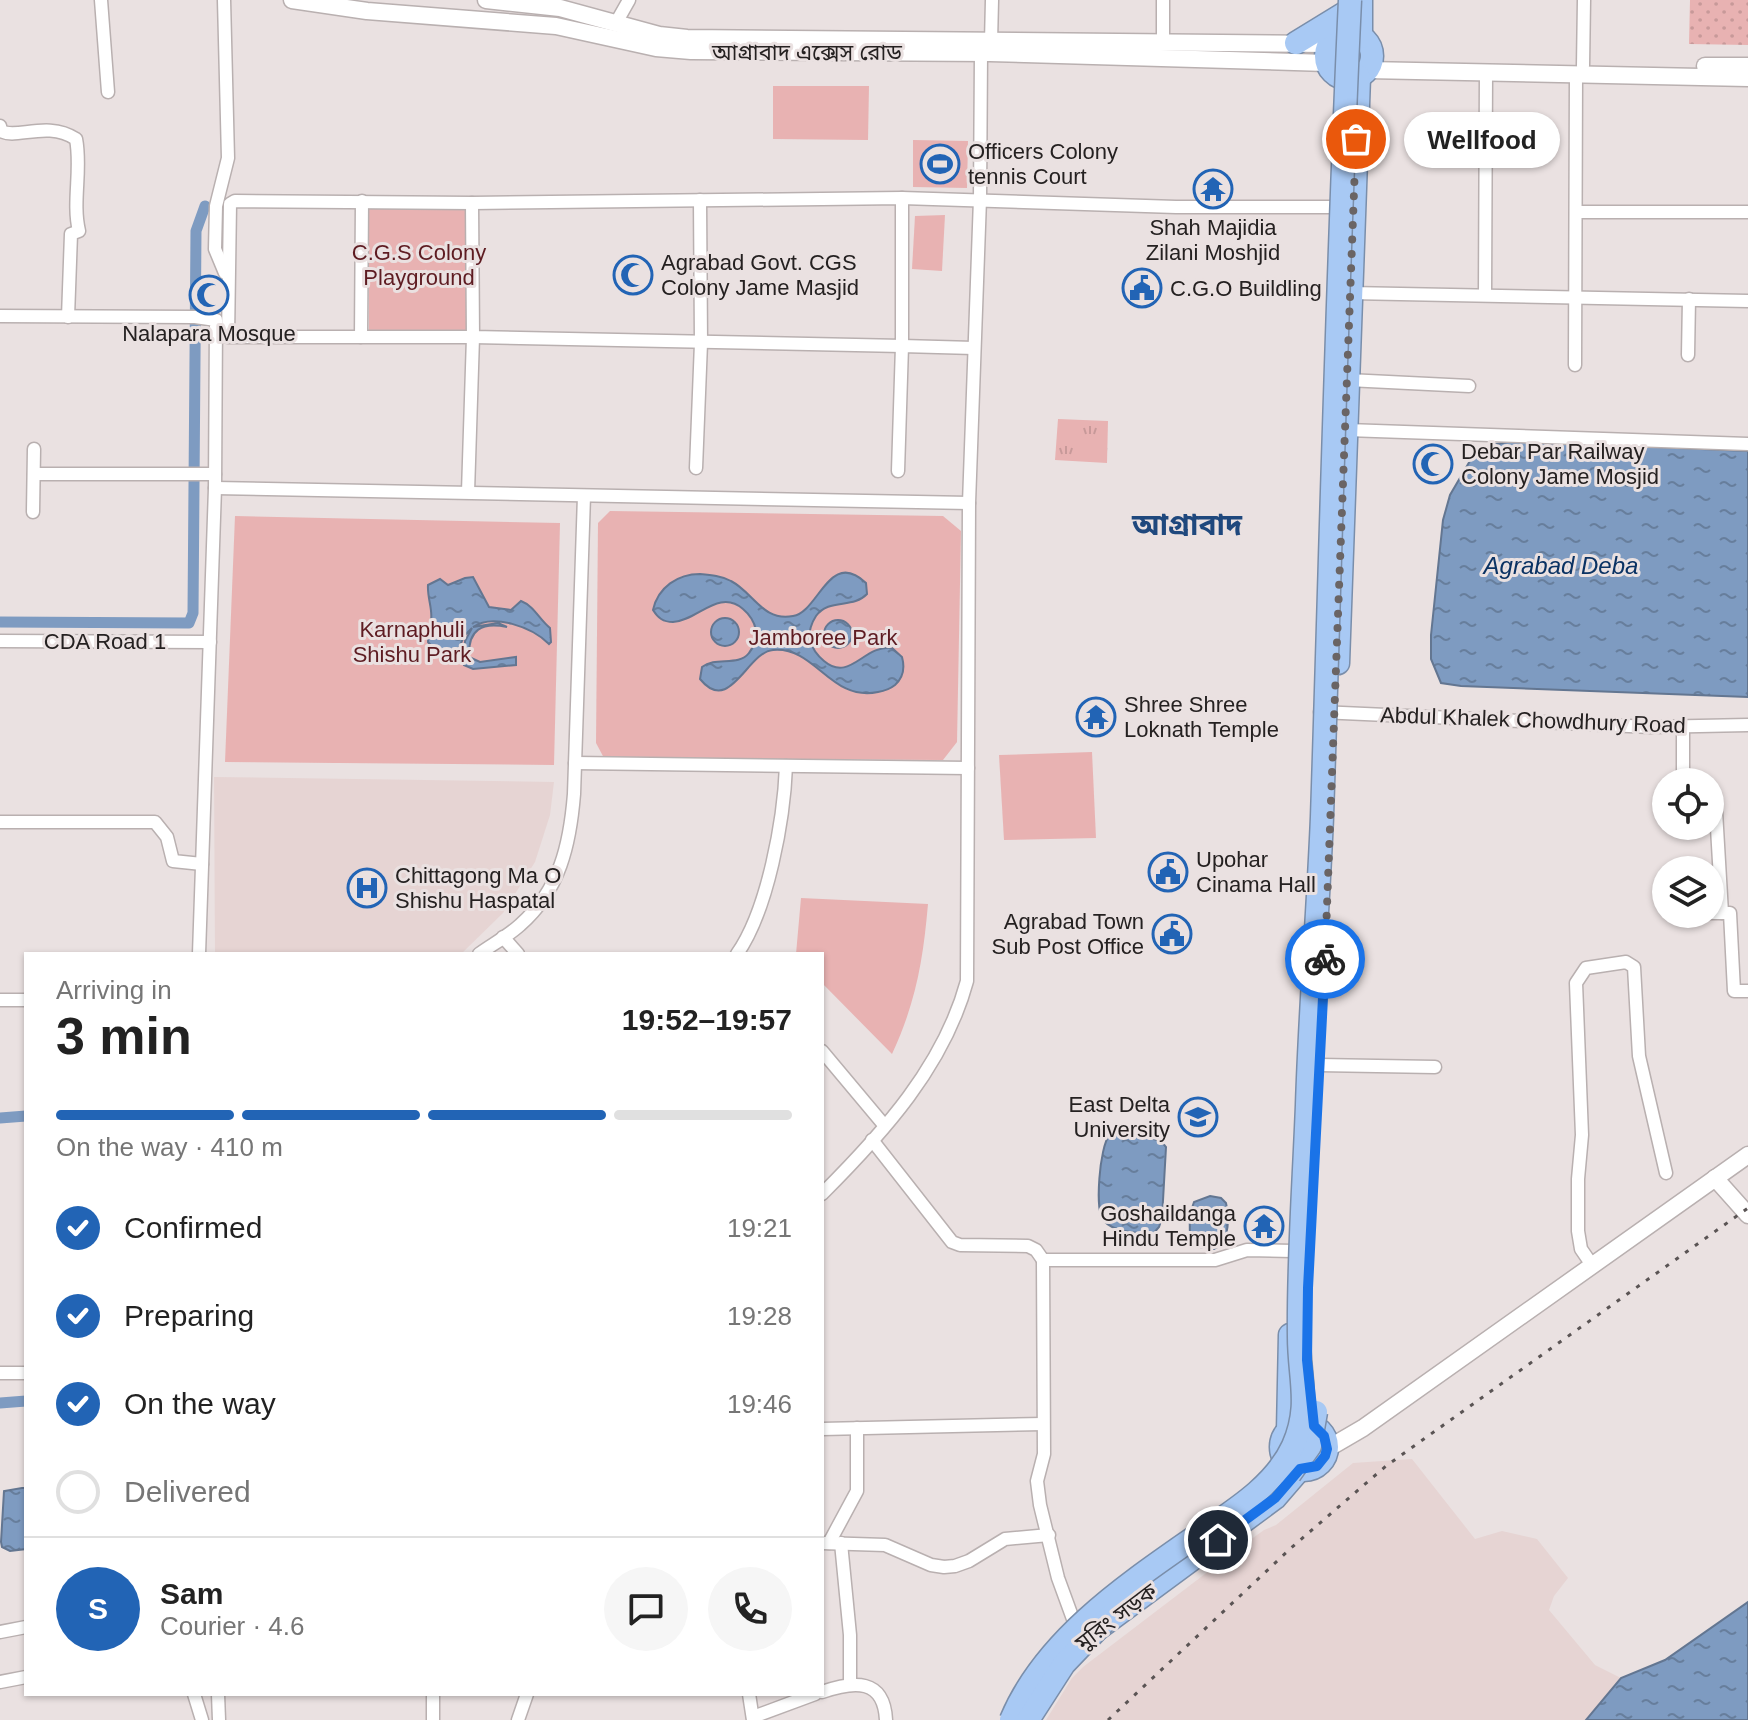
<!DOCTYPE html>
<meta charset="utf-8">
<style>
:root{--surface:#fff;--page:#f6f6f6;--text:#222;--muted:#767676;--line:#e0e0e0;--accent:#2264b5}
body{margin:0;font-family:Helvetica,"Noto Sans Bengali",sans-serif;background:var(--page);color:var(--text);height:100vh;display:flex;flex-direction:column;font-size:30px;white-space:nowrap}
*{box-sizing:border-box;margin:0}
p{font-size:26px;color:var(--muted)}
.icon{flex:none;width:44px;height:44px;fill:none;stroke:currentColor;stroke-width:2;stroke-linecap:round;stroke-linejoin:round}
.map{position:relative;flex:1;overflow:hidden}
.side{position:absolute;left:24px;top:952px;width:800px;height:744px;display:flex;flex-direction:column;background:var(--surface);border-radius:0px;box-shadow:0 2px 6px #0004}
.side>*{flex:none}
.buttons{position:absolute;left:1652px;top:768px;display:grid;gap:16px}
.buttons a{display:grid;place-items:center;width:72px;height:72px;border-radius:50%;background:var(--surface);box-shadow:0 2px 6px #0004;font-size:40px}
.pin{position:absolute;display:grid;place-items:center;width:68px;height:68px;color:#fff;margin:-34px;border:4px solid #fff;border-radius:50%;box-shadow:0 2px 8px #0007}
.courier{position:absolute;display:grid;place-items:center;width:80px;height:80px;margin:-40px;border:6px solid #1a73e8;border-radius:50%;background:#fff;color:#222;box-shadow:0 2px 10px #0007}
.bubble{position:absolute;height:56px;border-radius:28px;background:var(--surface);box-shadow:0 2px 6px #0004;font-size:26px;font-weight:600;line-height:56px;text-align:center}
.overview em{font-style:normal;font-weight:600}
.overview div{display:flex;flex-direction:column-reverse}
.overview{display:flex;align-items:center;justify-content:space-between;height:136px;padding:0 32px}
h1{font-size:52px;font-weight:600;line-height:60px}
.bar{display:grid;grid-template-columns:repeat(4,1fr);gap:12px 8px;align-content:center;height:96px;padding:0 32px}
.bar i{height:10px;border-radius:6px;background:var(--line)}
.bar .active{background:var(--accent)}
.bar p{grid-column:span 4}
.line{display:flex;align-items:center;gap:20px;padding:0 32px;border-top:2px solid var(--line)}
.line div{flex:1}
.round{display:grid;place-items:center;flex:none;width:84px;height:84px;border-radius:42px;background:var(--page)}
ol{padding:0 32px;list-style:none}
li{display:flex;align-items:center;gap:24px;height:88px}
li p{margin-inline-start:auto}
li .icon{padding:8px;border-radius:50%;background:var(--accent);color:#fff;stroke-width:4}
li:last-child{color:var(--muted)}
li i{width:44px;height:44px;border:4px solid var(--line);border-radius:50%}
.map>svg:first-child{display:block}
.built{fill:#e6d4d3}
.grass{fill:url(#grass-tufts)}
.park{fill:#e8b2b2}
.garden{fill:url(#garden-dots)}
.water{fill:url(#water-ripples);stroke:#637691;stroke-width:2}
.lines{fill:none;stroke-linecap:round;stroke-linejoin:round}
.canal{stroke:#7e9bc1;stroke-width:11}
.street-casing{stroke:#b9b0b0;stroke-width:15}
.secondary-casing{stroke:#b9b0b0;stroke-width:19}
.highway-casing{stroke:#7a8eaa;stroke-width:25}
.street{stroke:#fff;stroke-width:12}
.secondary{stroke:#fff;stroke-width:16}
.highway{stroke:#a8c9f4;stroke-width:22}
.rail{stroke:#5a5454;stroke-width:3;stroke-dasharray:4 8;stroke-linecap:butt}
.highway-bridge-casing{stroke:#7a8eaa;stroke-width:25;stroke-linecap:butt}
.highway-bridge{stroke:#a8c9f4;stroke-width:22}
.done{stroke:#6a6464;stroke-width:8;stroke-dasharray:0 14.4}
.route{stroke:#1a73e8;stroke-width:10}
.labels{text-anchor:middle;dominant-baseline:central;stroke-width:6;stroke-linejoin:round;paint-order:stroke}
.street-label{font-size:22px;fill:#252121;stroke:#eae1e1}
.poi-label{font-size:22px;fill:#252121;stroke:#eae1e1;text-anchor:start}
.park-label{font-size:22px;fill:#5e1c22;stroke:#eae1e1}
.water-label{font-size:24px;font-style:italic;fill:#0a3263;stroke:#eae1e1}
.district-label{font-size:30px;font-weight:bold;fill:#1f487d;stroke:#eae1e1}
</style>
<div class="map">
<svg width="1748" height="1720" viewBox="0 0 1748 1720">
<defs>
<pattern id="grass-tufts" width="24" height="20" patternUnits="userSpaceOnUse" patternTransform="scale(2)"><rect width="24" height="20" fill="#e8b2b2"/><path d="M3 7l-1-3M5 7V3M7 7l1-3M15 17l-1-3M17 17v-4M19 17l1-3" fill="none" stroke="#c79999"/></pattern>
<pattern id="garden-dots" width="8" height="8" patternUnits="userSpaceOnUse" patternTransform="scale(2)"><rect width="8" height="8" fill="#e8b2b2"/><path d="M2 2h.1M6 6h.1" fill="none" stroke="#c79999" stroke-width="1.8" stroke-linecap="round"/></pattern>
<pattern id="water-ripples" width="26" height="14" patternUnits="userSpaceOnUse" patternTransform="scale(2)"><rect width="26" height="14" fill="#7e9bc1"/><path d="M2 4q2-2 4 0t4 0M15 11q2-2 4 0t4 0" fill="none" stroke="#677e9c"/></pattern>
</defs>
<rect width="100%" height="100%" fill="#eae1e1"/>
<g class="built">
<path d="M214,777L554,782L550,815L535,862L503,913L461,954H215Z"/>
<path d="M1412,1459L1475,1539L1502,1531L1537,1539L1568,1578L1554,1596L1549,1610L1595,1665L1621,1678L1586,1720H1046L1072,1678L1083,1667L1239,1548L1264,1530L1276,1525L1353,1463Z"/>
</g>
<path class="grass" d="M1058,419L1108,421L1107,463L1055,460Z"/>
<g class="park">
<path d="M773,86H869L868,140L773,139Z"/>
<path d="M913,140L968,141L967,188L913,187Z"/>
<path d="M469,197V331L369,332V198Z"/>
<path d="M945,215L942,271L912,269L915,216Z"/>
<path d="M610,511L943,516L961,531L957,742L943,760L604,758L596,743L598,523Z"/>
<path d="M235,516L560,523L554,765L225,762Z"/>
<path d="M1092,752L1096,838L1004,840L999,755Z"/>
<path d="M801,898L928,904C923,961 916,1002 892,1054L822,983V954H796Z"/>
</g>
<path class="garden" d="M1690,0H1748V45L1689,44Z"/>
<g class="water">
<path d="M1513,441L1748,451V697L1461,686L1441,683L1431,659V635L1443,520L1450,495L1474,454L1492,445Z"/>
<path d="M700,574C711,575 722,576 731,581C754,593 763,622 793,616C819,612 829,548 866,583L867,594C853,609 829,598 816,616C812,622 808,632 810,640C812,648 818,656 824,661C850,683 864,644 892,648L902,657C905,668 904,677 895,685C890,689 884,691 878,692C830,702 816,646 773,650C747,652 730,716 700,679L702,667C716,656 738,667 749,653C754,647 757,637 756,630C754,621 749,614 743,609C719,588 697,621 673,622C663,622 658,618 653,610C658,587 678,574 700,574Z"/>
<path d="M473,577L489,607L511,610L521,601C534,606 539,619 550,628L551,642L549,644C532,627 493,613 473,627L498,623L507,627C482,622 468,629 469,657L480,662L516,657V665L473,669L464,665L465,641L472,628L464,636L459,648L437,652L428,642C428,633 430,628 431,620C433,610 427,597 428,585L440,579L448,585L465,578Z"/>
<circle cx="725" cy="632" r="14"/>
<circle cx="838" cy="634" r="14"/>
<path d="M1130,1133L1161,1141L1166,1147L1162,1218L1159,1227L1153,1234C1138,1233 1115,1233 1104,1221C1094,1211 1100,1146 1109,1136Z"/>
<path d="M1210,1196L1221,1198L1226,1203C1229,1217 1229,1233 1221,1245L1214,1249L1193,1246C1188,1232 1189,1215 1194,1202Z"/>
<path d="M22,1488H26V1549L10,1551L2,1547L1,1542L4,1491Z"/>
<path d="M1748,1602V1720H1586L1621,1678L1665,1660Z"/>
</g>
<g class="lines">
<g class="canal">
<path d="M0,622L189,623L193,613L196,231L205,206"/>
<path d="M0,1118L26,1116"/>
<path d="M0,1403L26,1401"/>
</g>
<g class="street-casing">
<g id="street">
<path d="M101,0L108,92"/>
<path d="M224,0L228,158L216,206L215,249L225,273"/>
<path d="M1163,0V43"/>
<path d="M616,23L629,0"/>
<path d="M991,42L992,0"/>
<path d="M1583,66L1584,0"/>
<path d="M0,126L1,131C16,140 47,120 76,139C82,169 72,202 79,231L71,234L68,317"/>
<path d="M472,203L473,337L902,346V198"/>
<path d="M1577,212H1748"/>
<path d="M1350,293L1748,301"/>
<path d="M1485,295L1486,72"/>
<path d="M0,316L195,317L216,320L215,488L199,954"/>
<path d="M361,337L362,201"/>
<path d="M1688,355L1689,299"/>
<path d="M1575,365L1576,74"/>
<path d="M1348,380L1469,386"/>
<path d="M1347,430L1748,444"/>
<path d="M696,468L701,343L700,200"/>
<path d="M898,471L902,346L974,348"/>
<path d="M34,474H215"/>
<path d="M215,488L969,503"/>
<path d="M468,492L473,337H228L230,204L235,201L472,203L902,198L1176,207H1336"/>
<path d="M33,512L34,449"/>
<path d="M0,641L210,642"/>
<path d="M1320,712L1651,727L1748,725"/>
<path d="M575,763L968,768"/>
<path d="M1683,782V727"/>
<path d="M1710,811H1716L1722,913"/>
<path d="M0,822H155L167,837L173,861L202,864"/>
<path d="M1710,913H1730L1734,991H1748"/>
<path d="M503,937L518,954"/>
<path d="M479,954C493,944 508,936 520,925C560,890 570,844 574,794L584,496"/>
<path d="M737,954C768,910 784,819 786,766"/>
<path d="M0,1000H26"/>
<path d="M822,1051L884,1125"/>
<path d="M1319,1065L1435,1067"/>
<path d="M872,1140L952,1242L960,1245L1028,1246L1036,1250L1043,1260"/>
<path d="M822,1194C883,1133 944,1066 967,981L969,503L980,199L981,53"/>
<path d="M1592,1265L1581,1249L1578,1231V1179L1582,1135L1576,983L1586,968L1626,962L1634,967L1639,1056L1666,1173"/>
<path d="M0,1373H26"/>
<path d="M822,1429L1043,1424"/>
<path d="M822,1543L885,1545L931,1565L944,1567L955,1566L969,1561L1005,1539L1049,1535"/>
<path d="M829,1543L857,1491V1428"/>
<path d="M841,1543L850,1635V1685"/>
<path d="M1077,1630L1058,1578L1040,1505L1037,1481L1044,1454L1043,1260H1215L1247,1250L1293,1251"/>
<path d="M0,1632L26,1627"/>
<path d="M0,1682L26,1677"/>
<path d="M822,1692C854,1681 884,1678 886,1720"/>
<path d="M194,1694L202,1720"/>
<path d="M218,1694L219,1720"/>
<path d="M749,1694L753,1720"/>
<path d="M753,1717L815,1694"/>
<path d="M433,1720V1694"/>
<path d="M518,1720L527,1694"/>
</g>
</g>
<g class="secondary-casing">
<g id="secondary">
<path d="M292,0L367,11L556,26L656,48L691,51L990,53L1327,63"/>
<path d="M486,0L560,8L659,35L687,38L1329,44"/>
<path d="M1705,66H1748"/>
<path d="M1367,70L1748,78"/>
<path d="M1715,1178L1748,1215"/>
<path d="M1327,1449L1363,1428L1748,1155"/>
</g>
</g>
<g class="highway-casing">
<g id="highway">
<circle cx="1349" cy="56" r="23"/>
<path d="M1361,37V0"/>
<path d="M1296,43L1345,13"/>
<path d="M1338,663L1359,77"/>
<circle cx="1304" cy="1447" r="23"/>
<path d="M1288,1430L1290,1335"/>
<path d="M1095,1631L1275,1498L1300,1469"/>
</g>
</g>
<use href="#street" class="street"/>
<use href="#secondary" class="secondary"/>
<use href="#highway" class="highway"/>
<path class="rail" d="M1108,1720L1291,1548L1386,1466L1748,1208"/>
<g class="highway-bridge-casing">
<g id="highway-bridge">
<path d="M1290,1474L1310,1446L1316,1412"/>
<path d="M1011,1720C1044,1641 1123,1587 1192,1539C1228,1514 1274,1488 1293,1446C1311,1405 1299,1379 1299,1337C1298,1260 1304,1182 1307,1105C1310,1009 1318,913 1322,817C1331,545 1337,272 1350,0"/>
<path d="M1028,1720L1064,1664L1109,1617"/>
</g>
</g>
<use href="#highway-bridge" class="highway-bridge"/>
</g>
<g class="lines">
<path class="done" d="M1325,959L1356,139"/>
<path class="route" d="M1218,1540L1275,1498L1300,1469L1317,1466L1325,1456L1327,1449L1324,1436L1314,1426L1307,1360L1308,1288L1325,959"/>
</g>
<defs>
<g id="stadium-ring" transform="scale(2)"><circle r="9.5" fill="#eae1e1" stroke="#2264b5" stroke-width="1.5"/><path d="M0-5a6.5 5 0 1 0 0 10a6.5 5 0 1 0 0-10ZM-3.5-1.8h7v3.6h-7Z" fill="#2264b5"/></g>
<g id="temple-ring" transform="scale(2)"><circle r="9.5" fill="#eae1e1" stroke="#2264b5" stroke-width="1.5"/><path d="M0-6L5-2H3V0L6.5 2.5H4V6H1.5V3h-3V6H-4V2.5H-6.5L-3 0V-2H-5Z" fill="#2264b5"/></g>
<g id="mosque-ring" transform="scale(2)"><circle r="9.5" fill="#eae1e1" stroke="#2264b5" stroke-width="1.5"/><path d="M3.5-4.9A6 6 0 1 0 3.5 4.9A5 5 0 1 1 3.5-4.9Z" fill="#2264b5"/></g>
<g id="civic-ring" transform="scale(2)"><circle r="9.5" fill="#eae1e1" stroke="#2264b5" stroke-width="1.5"/><path d="M-.6-6.5H3V-4.5H.6V-3L4-1V1h2V6H-6V1h2V-1L-.6-3ZM-1.2 2.5V6h2.4V2.5Z" fill="#2264b5"/></g>
<g id="hospital-ring" transform="scale(2)"><circle r="9.5" fill="#eae1e1" stroke="#2264b5" stroke-width="1.5"/><path d="M-5-5h3v3.5h4V-5h3V5h-3V1.5h-4V5h-3Z" fill="#2264b5"/></g>
<g id="university-ring" transform="scale(2)"><circle r="9.5" fill="#eae1e1" stroke="#2264b5" stroke-width="1.5"/><path d="M0-5L7-2L0 1L-7-2ZM-4 1L0 2.5L4 1V4Q0 6-4 4Z" fill="#2264b5"/></g>
</defs>
<g fill-rule="evenodd">
<use href="#stadium-ring" x="940" y="164"/>
<use href="#temple-ring" x="1213" y="189"/>
<use href="#mosque-ring" x="633" y="275"/>
<use href="#civic-ring" x="1142" y="288"/>
<use href="#mosque-ring" x="209" y="295"/>
<use href="#mosque-ring" x="1433" y="464"/>
<use href="#temple-ring" x="1096" y="717"/>
<use href="#civic-ring" x="1168" y="872"/>
<use href="#hospital-ring" x="367" y="888"/>
<use href="#civic-ring" x="1172" y="934"/>
<use href="#university-ring" x="1198" y="1117"/>
<use href="#temple-ring" x="1264" y="1226"/>
</g>
<g class="labels">
<g class="street-label">
<text x="807" y="52">আগ্রাবাদ এক্সেস রোড</text>
<text x="105" y="641">CDA Road 1</text>
<text transform="translate(1533 720) rotate(2)">Abdul Khalek Chowdhury Road</text>
<text transform="translate(1116 1617) rotate(-37)">মুরিং সড়ক</text>
</g>
<g class="poi-label">
<text x="968" y="151">Officers Colony<tspan x="968" dy="25">tennis Court</tspan></text>
<text x="1213" y="227" text-anchor="middle">Shah Majidia<tspan x="1213" dy="25">Zilani Moshjid</tspan></text>
<text x="661" y="262">Agrabad Govt. CGS<tspan x="661" dy="25">Colony Jame Masjid</tspan></text>
<text x="1170" y="288">C.G.O Buildling</text>
<text x="209" y="333" text-anchor="middle">Nalapara Mosque</text>
<text x="1461" y="451">Debar Par Railway<tspan x="1461" dy="25">Colony Jame Mosjid</tspan></text>
<text x="1124" y="704">Shree Shree<tspan x="1124" dy="25">Loknath Temple</tspan></text>
<text x="1196" y="859">Upohar<tspan x="1196" dy="25">Cinama Hall</tspan></text>
<text x="395" y="875">Chittagong Ma O<tspan x="395" dy="25">Shishu Haspatal</tspan></text>
<text x="1144" y="921" text-anchor="end">Agrabad Town<tspan x="1144" dy="25">Sub Post Office</tspan></text>
<text x="1170" y="1104" text-anchor="end">East Delta<tspan x="1170" dy="25">University</tspan></text>
<text x="1236" y="1213" text-anchor="end">Goshaildanga<tspan x="1236" dy="25">Hindu Temple</tspan></text>
</g>
<g class="park-label">
<text x="419" y="252">C.G.S Colony<tspan x="419" dy="25">Playground</tspan></text>
<text x="412" y="629">Karnaphuli<tspan x="412" dy="25">Shishu Park</tspan></text>
<text x="823" y="637">Jamboree Park</text>
</g>
<g class="water-label">
<text x="1561" y="565">Agrabad Deba</text>
</g>
<g class="district-label">
<text x="1187" y="524">আগ্রাবাদ</text>
</g>
</g>
</svg>
<div class="buttons">
<a><svg class="icon" aria-label="locate" viewBox="0 0 24 24"><circle cx="12" cy="12" r="6"/><path d="M12 2v4M12 18v4M2 12h4M18 12h4"/></svg></a>
<a><svg class="icon" aria-label="layers" viewBox="0 0 24 24"><path d="M12 4l9 5-9 5-9-5zM3 14l9 5 9-5"/></svg></a>
</div>
<div class="pin" style="left:1356px;top:139px;background:#ea580c"><svg class="icon" aria-label="bag" viewBox="0 0 24 24"><path d="M5 8h14l-1 12H6zM9 8a3 3 0 0 1 6 0"/></svg></div>
<div class="pin" style="left:1218px;top:1540px;background:#1f2937"><svg class="icon" aria-label="home" viewBox="0 0 24 24"><path d="M3 11l9-7 9 7M6 9v11h12V9"/></svg></div>
<div class="courier" style="left:1325px;top:959px"><svg class="icon" aria-label="bike" viewBox="0 0 24 24"><circle cx="6" cy="16" r="4"/><circle cx="18" cy="16" r="4"/><path d="M6 16l4-8h5l3 8M10 8l3 8H6M13 5h3"/></svg></div>
<div class="bubble" style="left:1404px;top:112px;width:156px">Wellfood</div>
<section class="side">
<div class="overview"><div><h1>3 min</h1><p>Arriving in</p></div><em>19:52–19:57</em></div>
<div class="bar"><i class="active"></i><i class="active"></i><i class="active"></i><i></i><p>On the way · 410 m</p></div>
<ol>
<li><svg class="icon" aria-label="check" viewBox="0 0 24 24"><path d="M5 12l5 5 9-10"/></svg>Confirmed<p>19:21</p></li>
<li><svg class="icon" aria-label="check" viewBox="0 0 24 24"><path d="M5 12l5 5 9-10"/></svg>Preparing<p>19:28</p></li>
<li><svg class="icon" aria-label="check" viewBox="0 0 24 24"><path d="M5 12l5 5 9-10"/></svg>On the way<p>19:46</p></li>
<li><i></i>Delivered</li>
</ol>
<div class="line" style="height:144px"><b class="round" style="background:var(--accent);color:#fff">S</b><div><b>Sam</b><p>Courier · 4.6</p></div><a class="round"><svg class="icon" aria-label="chat" viewBox="0 0 24 24"><path d="M4 5h16v11H9l-5 4z"/></svg></a><a class="round"><svg class="icon" aria-label="phone" viewBox="0 0 24 24"><path d="M5 4h4l2 5-3 2q2 4 5 5l2-3 5 2v4C11 20 4 13 5 4z"/></svg></a></div>
</section>
</div>
